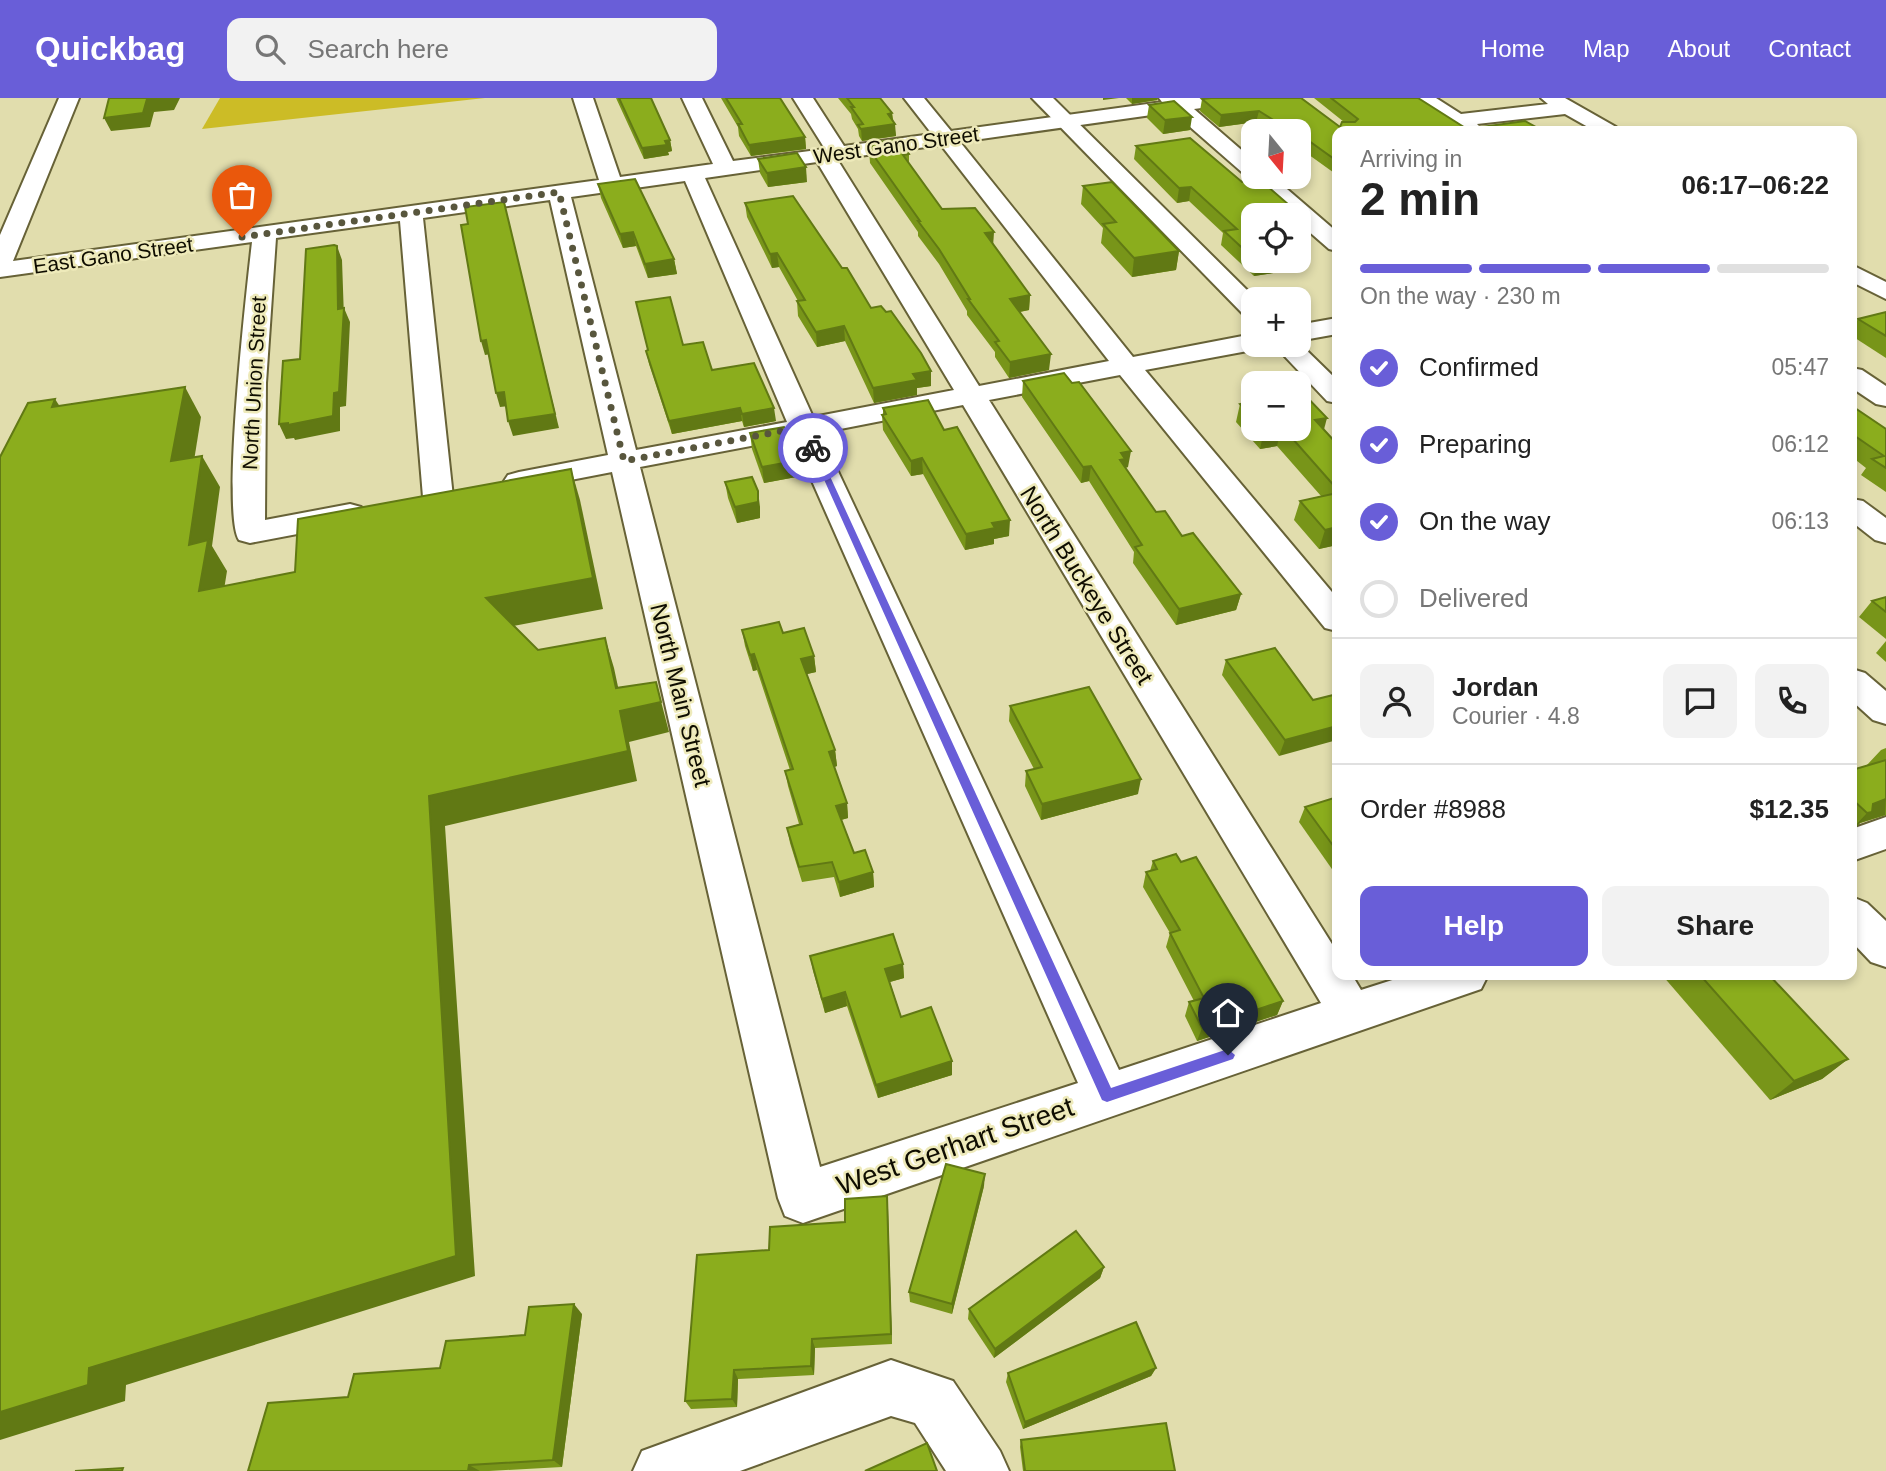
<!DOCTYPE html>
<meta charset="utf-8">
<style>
:root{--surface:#fff;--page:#f2f2f2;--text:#222;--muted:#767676;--line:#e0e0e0;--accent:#695ed8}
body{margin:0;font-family:Helvetica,sans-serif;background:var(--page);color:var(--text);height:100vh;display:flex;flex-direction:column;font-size:26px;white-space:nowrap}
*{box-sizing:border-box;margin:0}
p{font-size:23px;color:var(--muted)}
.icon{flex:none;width:38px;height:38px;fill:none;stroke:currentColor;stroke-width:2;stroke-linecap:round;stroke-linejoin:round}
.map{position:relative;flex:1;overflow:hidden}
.sheet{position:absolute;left:1332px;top:28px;width:525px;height:854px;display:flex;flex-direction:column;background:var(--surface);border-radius:14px;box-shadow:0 4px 10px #0003}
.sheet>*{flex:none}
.needle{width:46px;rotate:162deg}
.controls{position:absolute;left:1241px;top:21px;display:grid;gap:14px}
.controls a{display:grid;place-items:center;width:70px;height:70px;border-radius:14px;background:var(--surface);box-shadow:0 4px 10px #0003;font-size:35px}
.pin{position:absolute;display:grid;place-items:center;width:60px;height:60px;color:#fff;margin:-72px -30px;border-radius:50% 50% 50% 0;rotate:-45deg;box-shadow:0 0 7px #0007}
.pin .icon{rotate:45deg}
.courier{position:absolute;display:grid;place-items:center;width:70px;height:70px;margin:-35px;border:5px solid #695ed8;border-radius:50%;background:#fff;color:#222;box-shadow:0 2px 9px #0007}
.overview em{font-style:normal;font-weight:700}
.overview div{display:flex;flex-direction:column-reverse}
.overview{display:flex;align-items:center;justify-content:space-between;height:119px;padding:0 28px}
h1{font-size:46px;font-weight:700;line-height:52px}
.bar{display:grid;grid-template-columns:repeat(4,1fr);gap:10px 7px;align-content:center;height:84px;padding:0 28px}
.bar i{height:9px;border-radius:5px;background:var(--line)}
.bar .active{background:var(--accent)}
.bar p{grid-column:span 4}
.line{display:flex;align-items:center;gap:18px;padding:0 28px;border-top:2px solid var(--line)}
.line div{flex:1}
.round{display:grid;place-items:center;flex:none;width:74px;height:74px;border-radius:14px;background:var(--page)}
ol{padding:0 28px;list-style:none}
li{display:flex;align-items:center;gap:21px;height:77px}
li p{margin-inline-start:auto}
li .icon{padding:7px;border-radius:50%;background:var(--accent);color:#fff;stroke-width:4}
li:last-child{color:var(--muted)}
li i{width:38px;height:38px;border:4px solid var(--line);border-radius:50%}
.primary-button{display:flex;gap:14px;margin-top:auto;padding:14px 28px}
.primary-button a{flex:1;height:80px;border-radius:14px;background:var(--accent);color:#fff;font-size:28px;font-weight:700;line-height:80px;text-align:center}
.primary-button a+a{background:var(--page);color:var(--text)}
header{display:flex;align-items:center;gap:42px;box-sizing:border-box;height:98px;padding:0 35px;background:var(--accent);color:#fff}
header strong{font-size:33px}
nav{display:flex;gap:38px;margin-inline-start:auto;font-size:24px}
.search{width:490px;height:63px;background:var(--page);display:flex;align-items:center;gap:18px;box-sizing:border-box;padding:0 24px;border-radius:14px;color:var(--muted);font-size:26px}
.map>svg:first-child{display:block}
.green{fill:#ccbc26}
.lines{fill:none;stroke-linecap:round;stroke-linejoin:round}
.minor-casing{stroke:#676237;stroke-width:4}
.major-casing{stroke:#676237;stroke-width:4}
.minor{fill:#fff;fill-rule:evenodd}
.major{fill:#fff;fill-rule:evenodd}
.wall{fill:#789519}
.shaded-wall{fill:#617914}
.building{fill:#8bad1d;stroke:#617914;stroke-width:2}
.route{fill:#695ed8}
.done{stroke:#58563d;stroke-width:7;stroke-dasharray:0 12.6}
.labels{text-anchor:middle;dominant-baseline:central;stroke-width:5;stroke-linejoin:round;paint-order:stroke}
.far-street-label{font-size:21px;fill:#0f0d01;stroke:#eeeaba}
.street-label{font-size:24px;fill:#0f0d01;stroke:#eeeaba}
.near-street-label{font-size:28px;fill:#0f0d01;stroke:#eeeaba}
</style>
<header>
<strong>Quickbag</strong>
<div class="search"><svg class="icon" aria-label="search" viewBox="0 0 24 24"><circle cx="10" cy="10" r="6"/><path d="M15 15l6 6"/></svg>Search here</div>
<nav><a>Home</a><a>Map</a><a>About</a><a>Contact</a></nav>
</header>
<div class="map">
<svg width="1886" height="1373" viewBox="0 0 1886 1373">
<rect width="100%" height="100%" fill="#e1ddad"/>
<path class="green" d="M220,0H485L202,31Z"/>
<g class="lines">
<g class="minor-casing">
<g id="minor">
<path d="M59,0H79L13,163L599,82L573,0H593L620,79L713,66L682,0H702L733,63L825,51L793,0H813L844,48L932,36L904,0H924L951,33L1162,4L1159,0H1242L1232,6L1194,11L1253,62V79H1273L1337,134V153L1329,151L1298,124V117H1291L1173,14L960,44L1133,259L1253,236V247H1264L1253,252L1145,272L1337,500V533L1325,530L1120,277L989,302L1337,854V877H1352L1361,892L1408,877H1488L1481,891L803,1125L785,1118L778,1100L612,374L519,392L508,389L504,383L508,377L519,374L608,357L550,102L423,120L453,399L449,406L438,408L427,406L423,399L400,123L276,140L266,285L265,422L350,406L361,409L365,416L361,423L350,426L250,445L239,442C221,416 247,188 252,144L0,179V137ZM941,47L1109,263L979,288L837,61ZM817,64L954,292L813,319L705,80ZM685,83L787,324L636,352L571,99ZM963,307L1321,905L1119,972L820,335ZM793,340L1078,985L820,1069L640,369Z"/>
<path d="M1413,0H1436L1461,16L1548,6L1541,0H1565L1616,29L1619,33H1595L1565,16L1477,26L1484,33H1461Z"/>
<path d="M1852,167L1886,184V201L1852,184Z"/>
<path d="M1337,220V236L1298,243V227Z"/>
<path d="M1852,270L1862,272L1886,288V308L1876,306L1852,290Z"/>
<path d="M1852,401L1863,403L1886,420V445L1875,442L1852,424Z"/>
<path d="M1852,571L1865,575L1886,593V626L1873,622L1852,603Z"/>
<path d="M1886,719V751L1852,763V731Z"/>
<path d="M891,1262L953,1283L1000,1353L1009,1373H946L915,1325L891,1318L740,1373H633L642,1353Z"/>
</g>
</g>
<g class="major-casing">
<g id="major">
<path d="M1032,0H1053L1256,201H1253V220L1244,217Z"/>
<path d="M1298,244L1337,282V305L1327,303L1274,247H1298Z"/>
<path d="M1852,799L1867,805L1886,823V869L1871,864L1852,844Z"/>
</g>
</g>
<use href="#minor" class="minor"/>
<use href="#major" class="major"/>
</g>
<g class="wall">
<path d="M616,0H651L670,42L672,53L668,54L669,57L644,61Z"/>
<path d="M721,0H780L805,39L806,51L751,58L739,38L738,29Z"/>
<path d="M838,0H880L892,15L896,38L862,43L859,38L858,31L852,21L851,16Z"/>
<path d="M1126,0H1158L1157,2L1132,6Z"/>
<path d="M1314,0H1418L1467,31L1543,33H1337V77L1298,49V33H1270L1256,24L1219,29L1200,13L1202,1L1340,29L1344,24Z"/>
<path d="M1149,7L1190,32L1163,36L1147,20Z"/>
<path d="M871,45L909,56V65L942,111L993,147L1030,197L1029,212L1020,214L1049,272L1009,280L995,259V254L967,217V213L939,166L918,138V134L870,65L869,51H871Z"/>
<path d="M1136,48L1242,84L1253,117V163H1298L1299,171L1254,178L1221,147L1223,135L1189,103L1177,105L1134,61Z"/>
<path d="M758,61L807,84L768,89L760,75Z"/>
<path d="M598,86L674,161L677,176L648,180L636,148L623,150L601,100Z"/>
<path d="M1083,88L1179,153L1176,172L1132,179L1101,145L1103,130L1081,106Z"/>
<path d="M745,105L842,170L871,210L931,273V288L917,290V297L874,305L845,243L817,249L798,218L797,203H798L779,169L772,170L747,119Z"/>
<path d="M636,204L712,272L776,323L744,329L742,323L672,336L649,266L646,253L648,252Z"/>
<path d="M1886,214V260L1852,238V231L1858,221Z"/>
<path d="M1023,283L1128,369L1125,370L1156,414L1182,438L1241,496L1236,512L1176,527L1133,465L1134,454L1089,383L1081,385L1022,299Z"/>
<path d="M1253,303V331L1324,332L1337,346V447L1319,451L1294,422L1300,403L1321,398L1277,348L1260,351L1236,324L1240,306Z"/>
<path d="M1852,308L1886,331V394L1861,377L1866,370L1852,359Z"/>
<path d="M883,310L944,332L1009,438L994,441V446L965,452L923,376L911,378L883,332L882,317L883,316Z"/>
<path d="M750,335L807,377L764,385L752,351Z"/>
<path d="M725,384L760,409V420L737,425L728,400Z"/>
<path d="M1886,499V541L1859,519L1872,503Z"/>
<path d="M742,532L783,535L814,558L816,574L807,576L835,652L837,668L834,669L847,705L848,720L841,722L854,755L873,774L874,789L840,799L834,779L802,784L790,745L787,730L799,726L788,688L785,673L790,672L757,572L753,573L745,548Z"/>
<path d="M1886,543V564L1876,555Z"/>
<path d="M1226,562L1313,602L1279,658L1222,577Z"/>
<path d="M1010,608L1138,696L1041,722L1025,688L1026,673L1034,671L1009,623Z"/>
<path d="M1886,650V717L1860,725L1852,734V672L1866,668L1881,652Z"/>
<path d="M1337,699V773L1334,774L1299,724L1305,709Z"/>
<path d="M1153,763L1181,764L1283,903L1277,917L1197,943L1185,918L1189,904L1194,903L1166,849L1170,835L1143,789L1146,774L1150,773Z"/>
<path d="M810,858L903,866L904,880L890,884L901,919L952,963V977L878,1000L847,908L825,915L813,873Z"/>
<path d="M1662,877H1769L1848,961L1822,981L1770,1002Z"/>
<path d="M984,1088L952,1216L910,1204L909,1194Z"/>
<path d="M887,1098L892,1246L815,1250L814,1277L738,1281L737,1309L691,1311L685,1303L769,1152L845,1124Z"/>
<path d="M1104,1169L1100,1180L994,1260L968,1221L969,1211Z"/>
<path d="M582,1216L562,1369L489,1373H248L348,1299L440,1270Z"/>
<path d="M1156,1270L1151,1278L1023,1331L1006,1284L1008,1275Z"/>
<path d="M1021,1342L1175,1373H1023L1020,1349Z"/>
</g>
<g class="shaded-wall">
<path d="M156,0H180L174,12L154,14L150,29L111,33L104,20L147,1Z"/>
<path d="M1103,0H1119L1103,2Z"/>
<path d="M1132,0H1158L1157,2L1132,6Z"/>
<path d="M1259,13L1256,24L1219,29L1221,17Z"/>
<path d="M892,15L893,27L895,26L896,38L862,43L861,31L888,16Z"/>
<path d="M1192,19L1190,32L1163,36L1165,22Z"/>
<path d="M805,39L806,51L751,58L749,47Z"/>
<path d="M670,42L672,53L668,54L669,57L644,61L642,50Z"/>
<path d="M806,69L807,84L768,89L767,75Z"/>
<path d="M1191,89L1189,103L1177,105L1179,90Z"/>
<path d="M1296,113L1295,117H1271Z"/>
<path d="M507,117L559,330L513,338L508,323Z"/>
<path d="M633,134L636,148L623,150L620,136Z"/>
<path d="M994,134L993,149L985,135Z"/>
<path d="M337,148L342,162L344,220V210L350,224L346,308L340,309V333L295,342L294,340L286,341L279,326L338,211Z"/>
<path d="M1179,153L1176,172L1132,179L1134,160Z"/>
<path d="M777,155L779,169L772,170L770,156Z"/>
<path d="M1298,156H1302L1299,171L1254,178L1257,164L1298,163Z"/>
<path d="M674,161L677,176L648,180L645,166Z"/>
<path d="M1030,197L1029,212L1009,216L1010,201Z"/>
<path d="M844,228L845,243L817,249L816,234Z"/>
<path d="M486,242L491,256L485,257L481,243Z"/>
<path d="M1051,256L1049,272L1009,280L1010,264Z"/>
<path d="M931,273V288L917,290V297L874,305L873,290L913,276Z"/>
<path d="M185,289L201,319L189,394L171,363Z"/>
<path d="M504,294L509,308L500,309L496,295Z"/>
<path d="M55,301L75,332L52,309Z"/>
<path d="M740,310L742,323L672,336L669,323Z"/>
<path d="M774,310L776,323L744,329L742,316Z"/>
<path d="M1327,320L1322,339L1315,322Z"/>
<path d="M1273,331H1281L1277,348L1260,351L1264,333Z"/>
<path d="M1131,353L1128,369L1124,370L1118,378L1121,355Z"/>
<path d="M202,358L220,389L212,448L227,473L219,523L199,493L189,447Z"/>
<path d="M922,360L923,376L911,378V363Z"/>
<path d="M806,361L807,377L764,385L762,369Z"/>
<path d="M1091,368L1089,383L1081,385L1083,369Z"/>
<path d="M571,371L580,402L603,511L498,531L486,500Z"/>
<path d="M758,393L760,409V420L737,425L735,409Z"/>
<path d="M1010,422L1009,438L994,441V446L965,452L966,436L992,425Z"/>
<path d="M1337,429V447L1319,451L1325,432Z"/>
<path d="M1241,496L1236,512L1176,527L1179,511Z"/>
<path d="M605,540L614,570L623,612L656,584L669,634L629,644L637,683L445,728L475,1178L126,1287L125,1303L0,1342V1314L429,698L616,590Z"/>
<path d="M754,556L757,572L753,573L750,557Z"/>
<path d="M814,558L816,574L803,577L801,561Z"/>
<path d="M1337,628V642L1279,658L1285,642Z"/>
<path d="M835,652L837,668L831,670L829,654Z"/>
<path d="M1141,681L1138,696L1041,722L1042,706Z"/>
<path d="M1886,701L1885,717L1860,725L1852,734V731L1867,715L1873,706Z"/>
<path d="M847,705L848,720L837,723L836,708Z"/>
<path d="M873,774L874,789L840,799L839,784Z"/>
<path d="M903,866L904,880L886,885L885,871Z"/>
<path d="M845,894L847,908L825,915L822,901Z"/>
<path d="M1283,903L1277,917L1197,943L1202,930Z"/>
<path d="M1848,961L1822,981L1770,1002L1794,983Z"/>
<path d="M952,963V977L878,1000L876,987Z"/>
<path d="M985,1076L984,1088L952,1216V1206Z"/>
<path d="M887,1098L888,1110L892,1246L891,1236Z"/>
<path d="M1104,1169L1100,1180L994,1260L995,1251Z"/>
<path d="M574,1206L582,1216L562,1369L553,1362Z"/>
<path d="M812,1241L815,1250L814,1277L811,1268Z"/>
<path d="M1156,1270L1151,1278L1023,1331L1025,1324Z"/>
<path d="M734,1272L738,1281L737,1309L732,1301Z"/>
<path d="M469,1367L480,1373H468Z"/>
</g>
<g class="building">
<path d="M109,0H156L147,1L143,15L104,20Z"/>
<path d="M619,0H651L670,42L665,43L667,47L642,50Z"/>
<path d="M726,0H780L805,39L749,47L738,26H742Z"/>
<path d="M847,0H880L892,15L888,16L895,26L861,31L858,27L863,26L851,9H854Z"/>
<path d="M1211,0H1301L1340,29L1342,24H1355L1358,21L1331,0H1418L1467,31L1525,23L1543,33H1337V63L1298,35V33H1291L1259,13L1221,17L1202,1Z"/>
<path d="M1174,3L1192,19L1165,22L1149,7Z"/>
<path d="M1190,40L1242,84L1259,81L1296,113L1271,117H1253V160L1224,133L1237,131L1191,89L1179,90L1136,48Z"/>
<path d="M900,41L909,56L903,57L942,111L975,110L994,134L985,135L1030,197L1010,201L1051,256L1010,264L995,244L999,243L968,201H970L939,151L918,123H920L869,51L875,50L871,45Z"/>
<path d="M797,55L806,69L767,75L758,61Z"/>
<path d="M635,81L674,161L645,166L633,134L620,136L598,86Z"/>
<path d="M1112,84L1179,153L1134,160L1103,126L1116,124L1083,88Z"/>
<path d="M793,98L842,170H847L871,210L881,208L886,214L891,213L921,255L931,273L913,276L917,282L873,290L844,228L816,234L797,203L805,202L777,155L770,156L745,105Z"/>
<path d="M504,104L555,316L508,323L504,294L496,295L486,242L481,243L461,127L468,126L465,109Z"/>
<path d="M334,147L337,148L338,211L344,210L339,294L334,295L333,318L288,327V325L279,326L283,263L300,261L306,151Z"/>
<path d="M670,199L683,247L703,244L712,272L754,265L774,310L742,316L740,310L669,323L646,253L648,252L636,204Z"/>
<path d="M1886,214V238L1858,221Z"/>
<path d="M1064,275L1072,285L1079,284L1131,353L1121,355L1125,361L1120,362L1156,414L1165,413L1182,438L1193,435L1241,496L1179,511L1135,449L1142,447L1091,368L1083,369L1023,283Z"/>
<path d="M185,289L171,363L202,358L189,447L208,442L199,493L295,474L298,421L571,371L593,480L486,500L538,552L605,540L616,590L656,584L661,604L620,613L628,653L429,698L456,1158L89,1270L88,1287L0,1314V359L28,305L55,301L52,309Z"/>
<path d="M1298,294H1302L1327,320L1315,322L1337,346V391L1284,331H1298Z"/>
<path d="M928,302L944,332L957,329L1010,422L992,425L995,430L966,436L922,360L911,363L882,317L886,316L883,310Z"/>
<path d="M1253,303V320L1240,306Z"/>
<path d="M1852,308L1886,331V370L1872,361L1884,358L1852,336Z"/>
<path d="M784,329L791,338H795L806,361L762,369L750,335Z"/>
<path d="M752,379L758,393V404L735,409L725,384Z"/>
<path d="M1337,395V429L1325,432L1300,403Z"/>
<path d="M1886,499V514L1872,503Z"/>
<path d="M779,524L783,535L804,530L814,558L801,561L835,652L829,654L847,705L836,708L854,755L865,752L873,774L839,784L832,764L799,769L787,730L802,726L785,673L793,671L754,556L750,557L742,532Z"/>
<path d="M1275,550L1313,602L1337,596V628L1285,642L1226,562Z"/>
<path d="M1089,589L1141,681L1042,706L1026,673L1042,669L1010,608Z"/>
<path d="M1886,662V701L1873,706L1872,714L1867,715L1852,701V672Z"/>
<path d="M1337,699V753L1305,709Z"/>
<path d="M1176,756L1181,764L1196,759L1283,903L1202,930L1189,904L1204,900L1170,835L1180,832L1146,774L1157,771L1153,763Z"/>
<path d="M893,836L903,866L885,871L901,919L931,909L952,963L876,987L845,894L822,901L810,858Z"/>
<path d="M1700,877H1769L1848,961L1794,983Z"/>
<path d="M946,1066L985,1076L952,1206L909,1194Z"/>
<path d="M887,1098L891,1236L812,1241L811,1268L734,1272L732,1301L685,1303L697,1157L769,1152L770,1129L845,1124V1101Z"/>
<path d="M1076,1133L1104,1169L995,1251L969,1211Z"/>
<path d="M574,1206L553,1362L469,1367L468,1373H248L268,1305L348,1299L354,1276L440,1270L446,1243L525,1237L529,1209Z"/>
<path d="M1136,1224L1156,1270L1025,1324L1008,1275Z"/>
<path d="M1166,1325L1175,1373H1025L1021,1342Z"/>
<path d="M927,1345L937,1373H865Z"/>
<path d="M123,1370L122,1373H75Z"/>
</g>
<path class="route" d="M809,348L817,350L1111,990L1228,951L1235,957L1233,961L1107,1004L1102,1002Z"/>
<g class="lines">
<path class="done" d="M242,139L559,94L624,363L803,329L813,350"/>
</g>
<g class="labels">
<g class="far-street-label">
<text transform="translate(896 47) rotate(-8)">West Gano Street</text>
<text transform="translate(113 157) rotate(-8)">East Gano Street</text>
<text transform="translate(254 285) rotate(-87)">North Union Street</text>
</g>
<g class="street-label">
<text transform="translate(1087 487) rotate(58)">North Buckeye Street</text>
<text transform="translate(681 597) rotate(76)">North Main Street</text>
</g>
<g class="near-street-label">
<text transform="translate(955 1048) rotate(-19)">West Gerhart Street</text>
</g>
</g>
</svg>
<div class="controls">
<a><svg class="needle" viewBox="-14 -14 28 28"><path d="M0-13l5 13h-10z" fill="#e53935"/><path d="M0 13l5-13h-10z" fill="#767676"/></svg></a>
<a><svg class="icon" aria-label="locate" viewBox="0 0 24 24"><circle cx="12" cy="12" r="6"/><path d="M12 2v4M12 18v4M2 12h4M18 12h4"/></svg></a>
<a>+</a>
<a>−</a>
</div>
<div class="pin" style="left:242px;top:139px;background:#ea580c"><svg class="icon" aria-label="bag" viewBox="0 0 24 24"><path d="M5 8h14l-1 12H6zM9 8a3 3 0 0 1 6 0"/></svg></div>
<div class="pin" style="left:1228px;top:957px;background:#1f2937"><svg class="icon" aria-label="home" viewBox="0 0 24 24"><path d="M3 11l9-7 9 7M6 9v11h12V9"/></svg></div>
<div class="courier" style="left:813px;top:350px"><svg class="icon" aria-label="bike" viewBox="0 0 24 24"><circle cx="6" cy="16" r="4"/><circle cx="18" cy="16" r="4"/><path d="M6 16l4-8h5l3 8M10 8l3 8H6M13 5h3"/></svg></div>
<section class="sheet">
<div class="overview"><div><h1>2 min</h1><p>Arriving in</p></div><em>06:17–06:22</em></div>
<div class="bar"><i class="active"></i><i class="active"></i><i class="active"></i><i></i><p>On the way · 230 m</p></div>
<ol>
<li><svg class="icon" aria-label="check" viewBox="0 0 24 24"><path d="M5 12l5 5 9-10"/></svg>Confirmed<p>05:47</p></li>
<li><svg class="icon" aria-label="check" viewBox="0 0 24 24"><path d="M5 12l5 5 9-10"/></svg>Preparing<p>06:12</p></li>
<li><svg class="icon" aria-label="check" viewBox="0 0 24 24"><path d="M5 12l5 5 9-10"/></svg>On the way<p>06:13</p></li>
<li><i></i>Delivered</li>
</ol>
<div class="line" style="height:126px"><a class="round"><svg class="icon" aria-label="person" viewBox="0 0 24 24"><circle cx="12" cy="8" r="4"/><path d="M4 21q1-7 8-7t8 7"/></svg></a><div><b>Jordan</b><p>Courier · 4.8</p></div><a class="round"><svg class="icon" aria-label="chat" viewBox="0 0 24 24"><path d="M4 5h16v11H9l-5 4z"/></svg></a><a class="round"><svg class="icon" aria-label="phone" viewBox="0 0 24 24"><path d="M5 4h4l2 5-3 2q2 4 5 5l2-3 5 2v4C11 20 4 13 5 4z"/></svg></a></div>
<div class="line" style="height:91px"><div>Order #8988</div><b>$12.35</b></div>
<div class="primary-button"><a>Help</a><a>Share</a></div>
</section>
</div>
